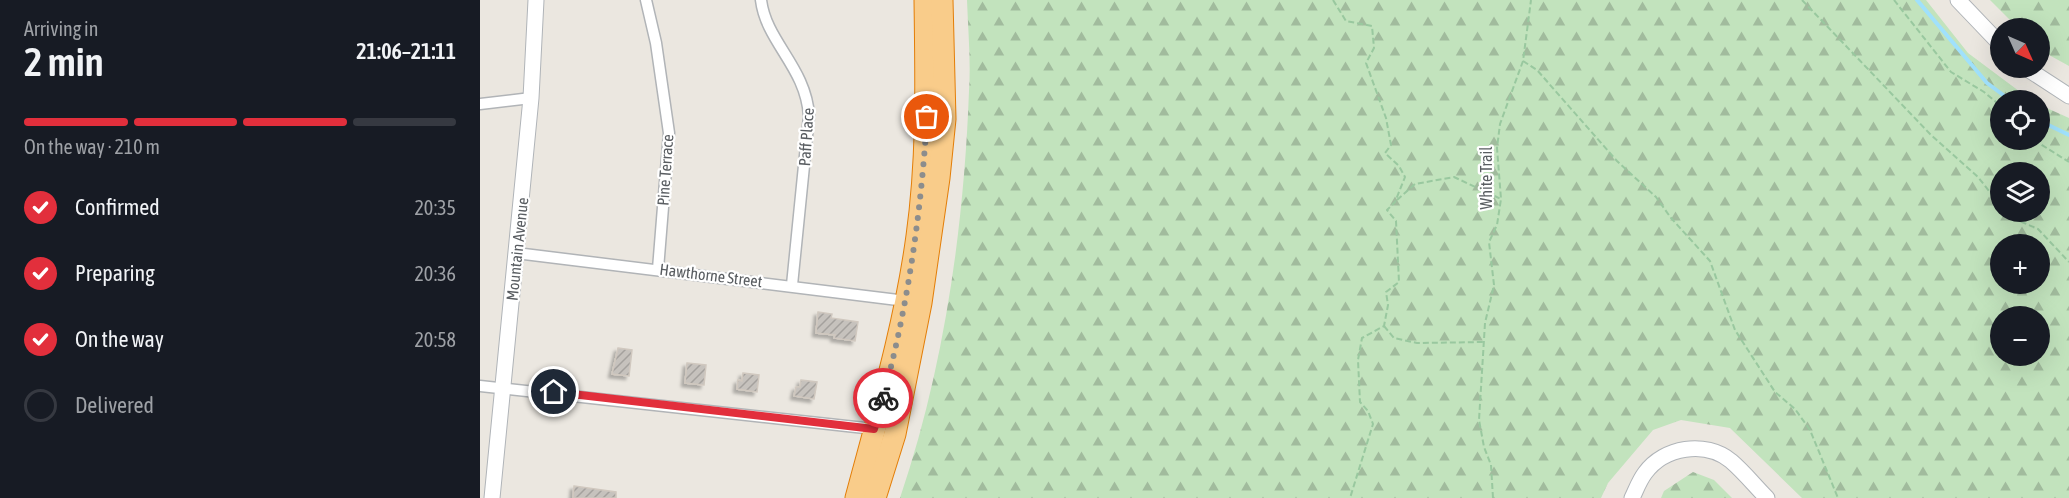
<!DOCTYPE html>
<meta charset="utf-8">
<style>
:root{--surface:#171b24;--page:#242831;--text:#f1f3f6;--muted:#9ea1a6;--line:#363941;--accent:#e22f3c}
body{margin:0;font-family:"Asap Condensed",sans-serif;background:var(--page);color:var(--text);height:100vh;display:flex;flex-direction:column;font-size:22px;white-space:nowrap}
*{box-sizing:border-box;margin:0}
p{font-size:20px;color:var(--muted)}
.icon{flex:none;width:33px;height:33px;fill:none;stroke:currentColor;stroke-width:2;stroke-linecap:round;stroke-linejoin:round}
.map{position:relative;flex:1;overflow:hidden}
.drawer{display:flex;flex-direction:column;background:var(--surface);width:480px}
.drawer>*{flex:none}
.needle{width:39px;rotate:135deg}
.controls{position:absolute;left:1510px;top:18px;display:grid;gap:12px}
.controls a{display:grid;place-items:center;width:60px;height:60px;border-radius:50%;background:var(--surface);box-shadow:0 6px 24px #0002;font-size:30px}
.pin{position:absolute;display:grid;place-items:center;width:51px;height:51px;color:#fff;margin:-26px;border:3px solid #fff;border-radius:50%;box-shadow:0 2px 6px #0007}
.courier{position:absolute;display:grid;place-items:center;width:60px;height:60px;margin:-30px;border:4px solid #e22f3c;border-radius:50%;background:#fff;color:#222;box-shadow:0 2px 8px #0007}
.summary em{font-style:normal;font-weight:600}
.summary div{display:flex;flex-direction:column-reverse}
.summary{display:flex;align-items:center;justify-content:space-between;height:102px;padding:0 24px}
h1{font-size:39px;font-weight:600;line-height:45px}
.bar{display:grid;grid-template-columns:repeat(4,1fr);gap:9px 6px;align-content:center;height:72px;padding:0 24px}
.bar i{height:8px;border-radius:4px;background:var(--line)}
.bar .selected{background:var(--accent)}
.bar p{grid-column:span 4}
ol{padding:0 24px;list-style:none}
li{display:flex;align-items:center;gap:18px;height:66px}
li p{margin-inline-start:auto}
li .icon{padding:6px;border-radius:50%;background:var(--accent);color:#fff;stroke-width:4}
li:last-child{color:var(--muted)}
li i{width:33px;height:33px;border:3px solid var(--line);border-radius:50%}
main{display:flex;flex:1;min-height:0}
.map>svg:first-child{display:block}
.forest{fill:url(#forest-firs);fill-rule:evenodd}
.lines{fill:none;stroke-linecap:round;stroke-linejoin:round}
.stream{stroke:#a0e1fc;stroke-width:4}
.building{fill:url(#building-hatch);stroke:#d0c8bf;stroke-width:1.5;filter:url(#shadow)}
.street-casing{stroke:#b1b4b7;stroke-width:13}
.secondary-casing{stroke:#b0b4b8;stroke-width:17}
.highway-casing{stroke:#e37e08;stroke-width:23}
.path{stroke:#99c89f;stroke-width:2;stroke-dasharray:6 3;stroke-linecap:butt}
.street{stroke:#fff;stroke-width:10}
.secondary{stroke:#fff;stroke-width:15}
.highway{stroke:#f9cc8a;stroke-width:21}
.done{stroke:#8c8d8d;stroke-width:6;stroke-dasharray:0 10.8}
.route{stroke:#e22f3c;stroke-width:8}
.labels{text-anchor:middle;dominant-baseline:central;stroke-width:4.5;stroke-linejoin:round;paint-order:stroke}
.street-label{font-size:16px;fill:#595d61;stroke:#fff}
</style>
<main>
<section class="drawer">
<div class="summary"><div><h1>2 min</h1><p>Arriving in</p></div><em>21:06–21:11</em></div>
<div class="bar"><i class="selected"></i><i class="selected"></i><i class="selected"></i><i></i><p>On the way · 210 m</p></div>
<ol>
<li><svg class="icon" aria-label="check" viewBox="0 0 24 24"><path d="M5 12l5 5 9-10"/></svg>Confirmed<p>20:35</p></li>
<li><svg class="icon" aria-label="check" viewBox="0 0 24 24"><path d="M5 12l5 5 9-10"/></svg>Preparing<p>20:36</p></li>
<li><svg class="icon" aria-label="check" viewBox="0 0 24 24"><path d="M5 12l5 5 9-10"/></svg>On the way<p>20:58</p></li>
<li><i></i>Delivered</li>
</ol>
</section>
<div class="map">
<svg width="1589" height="498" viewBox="0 0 1589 498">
<defs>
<pattern id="forest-firs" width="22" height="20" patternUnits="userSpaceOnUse" patternTransform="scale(1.5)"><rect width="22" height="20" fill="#c2e3bd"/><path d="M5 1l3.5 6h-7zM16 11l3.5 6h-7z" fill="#a1bb9d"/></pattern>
<pattern id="building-hatch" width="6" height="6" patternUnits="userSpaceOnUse" patternTransform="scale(1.5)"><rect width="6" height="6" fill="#c6c2bd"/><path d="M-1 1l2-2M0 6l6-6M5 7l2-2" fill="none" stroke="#a4a19d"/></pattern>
<filter id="shadow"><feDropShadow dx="-3.5" dy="3.5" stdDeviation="1.5" flood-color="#0004"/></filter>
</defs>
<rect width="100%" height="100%" fill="#ebe7e0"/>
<g class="forest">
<path d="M487,0H1446L1488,53L1551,100H1521V140H1560V105L1589,118V498H1322L1250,428L1201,420L1173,430L1128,483L1121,498H420C464,368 484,228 489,91C491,61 488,30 487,0ZM1560,172V212H1521V172ZM1521,244H1560V284H1521ZM1521,316H1560V356H1521Z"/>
<path d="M1510,0H1589V66L1560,50V28H1538Z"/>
<path d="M1213,472L1234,480L1252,498H1181L1184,491Z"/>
</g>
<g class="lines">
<g class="stream">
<path d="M1437,0L1507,83L1530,100"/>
<path d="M1560,121L1589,135"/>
</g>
</g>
<g class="building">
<path d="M338,312L352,314L351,318L378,322L375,341L354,338L355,335L336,333Z"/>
<path d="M138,348L152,350L149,376L132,374Z"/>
<path d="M207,363L226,365L224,385L205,383Z"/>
<path d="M263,373L279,375L277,392L257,389L258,380L262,381Z"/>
<path d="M321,380L337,382L334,399L314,396L316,387H320Z"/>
<path d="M94,486L136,492V498H93Z"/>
</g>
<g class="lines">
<g class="street-casing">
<g id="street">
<path d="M166,0L176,43L189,133L178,269"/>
<path d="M281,0C286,42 326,67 329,116L312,285"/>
<path d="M0,104L51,98"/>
<path d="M36,253L426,301"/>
<path d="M0,386L394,429"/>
</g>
</g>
<g class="secondary-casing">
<g id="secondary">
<path d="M1478,0L1521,45"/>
<path d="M1546,68L1589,96"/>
<path d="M12,498L51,98L56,0"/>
<path d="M1152,498C1156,490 1159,481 1165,473C1184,447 1225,440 1251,461C1264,472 1275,486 1287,498"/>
</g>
</g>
<g class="highway-casing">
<g id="highway">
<path d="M376,498C399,412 425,325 437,236C448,157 446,79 445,0"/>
<path d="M395,498L415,434L441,303L459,178L465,119L462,0"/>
</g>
</g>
<g class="path">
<path d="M853,0L866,21L892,26L894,48L886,63L906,118L911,145L905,153L919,166L925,177L915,202L907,210L916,221L919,282L906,292L908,305L904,326L882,338L878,360L880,402L888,411L893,424L870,498"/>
<path d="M1322,0L1451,135L1498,177L1521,206"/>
<path d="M1414,0L1471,72L1504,92L1521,106"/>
<path d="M1043,61L1057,70L1137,161L1176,197L1191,218L1230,261L1255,330L1295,392L1315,409L1330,430L1358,498"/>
<path d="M1554,140L1589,162"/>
<path d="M917,200L935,184L974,177L1021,199"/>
<path d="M1526,212L1530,217L1558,229L1589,262"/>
<path d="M904,326L914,338L937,343L1005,342"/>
<path d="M1013,498L1011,465L1004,447L999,420L1005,323L1014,285L1009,242L1017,225L1021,199L1017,148L1020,124L1043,61L1051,0"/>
</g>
<use href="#street" class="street"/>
<use href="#secondary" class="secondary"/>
<use href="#highway" class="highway"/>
</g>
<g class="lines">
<path class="done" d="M403,398C428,306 441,213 447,117"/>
<path class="route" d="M74,392L394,429L403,398"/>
</g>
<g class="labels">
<g class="street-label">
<text transform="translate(326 137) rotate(-86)">Paff Place</text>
<text transform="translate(185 170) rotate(-86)">Pine Terrace</text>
<text transform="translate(1006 178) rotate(-90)">White Trail</text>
<text transform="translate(37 249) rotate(-84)">Mountain Avenue</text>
<text transform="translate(231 275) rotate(7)">Hawthorne Street</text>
</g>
</g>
</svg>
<div class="controls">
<a><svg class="needle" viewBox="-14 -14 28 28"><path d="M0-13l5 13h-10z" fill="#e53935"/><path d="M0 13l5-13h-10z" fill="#9ea1a6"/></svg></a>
<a><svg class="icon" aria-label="locate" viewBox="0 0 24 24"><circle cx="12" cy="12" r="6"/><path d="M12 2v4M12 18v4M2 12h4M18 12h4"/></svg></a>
<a><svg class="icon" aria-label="layers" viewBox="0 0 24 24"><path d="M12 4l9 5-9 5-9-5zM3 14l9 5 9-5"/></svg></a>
<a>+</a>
<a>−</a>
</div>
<div class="pin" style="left:447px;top:117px;background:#ea580c"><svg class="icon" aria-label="bag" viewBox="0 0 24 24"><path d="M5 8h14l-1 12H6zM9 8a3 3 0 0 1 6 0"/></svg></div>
<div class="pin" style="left:74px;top:392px;background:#1f2937"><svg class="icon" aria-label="home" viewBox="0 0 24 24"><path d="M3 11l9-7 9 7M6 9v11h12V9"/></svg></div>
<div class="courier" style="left:403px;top:398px"><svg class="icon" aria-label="bike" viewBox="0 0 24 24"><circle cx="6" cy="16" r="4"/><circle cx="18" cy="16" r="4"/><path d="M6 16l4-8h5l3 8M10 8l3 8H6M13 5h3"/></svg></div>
</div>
</main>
